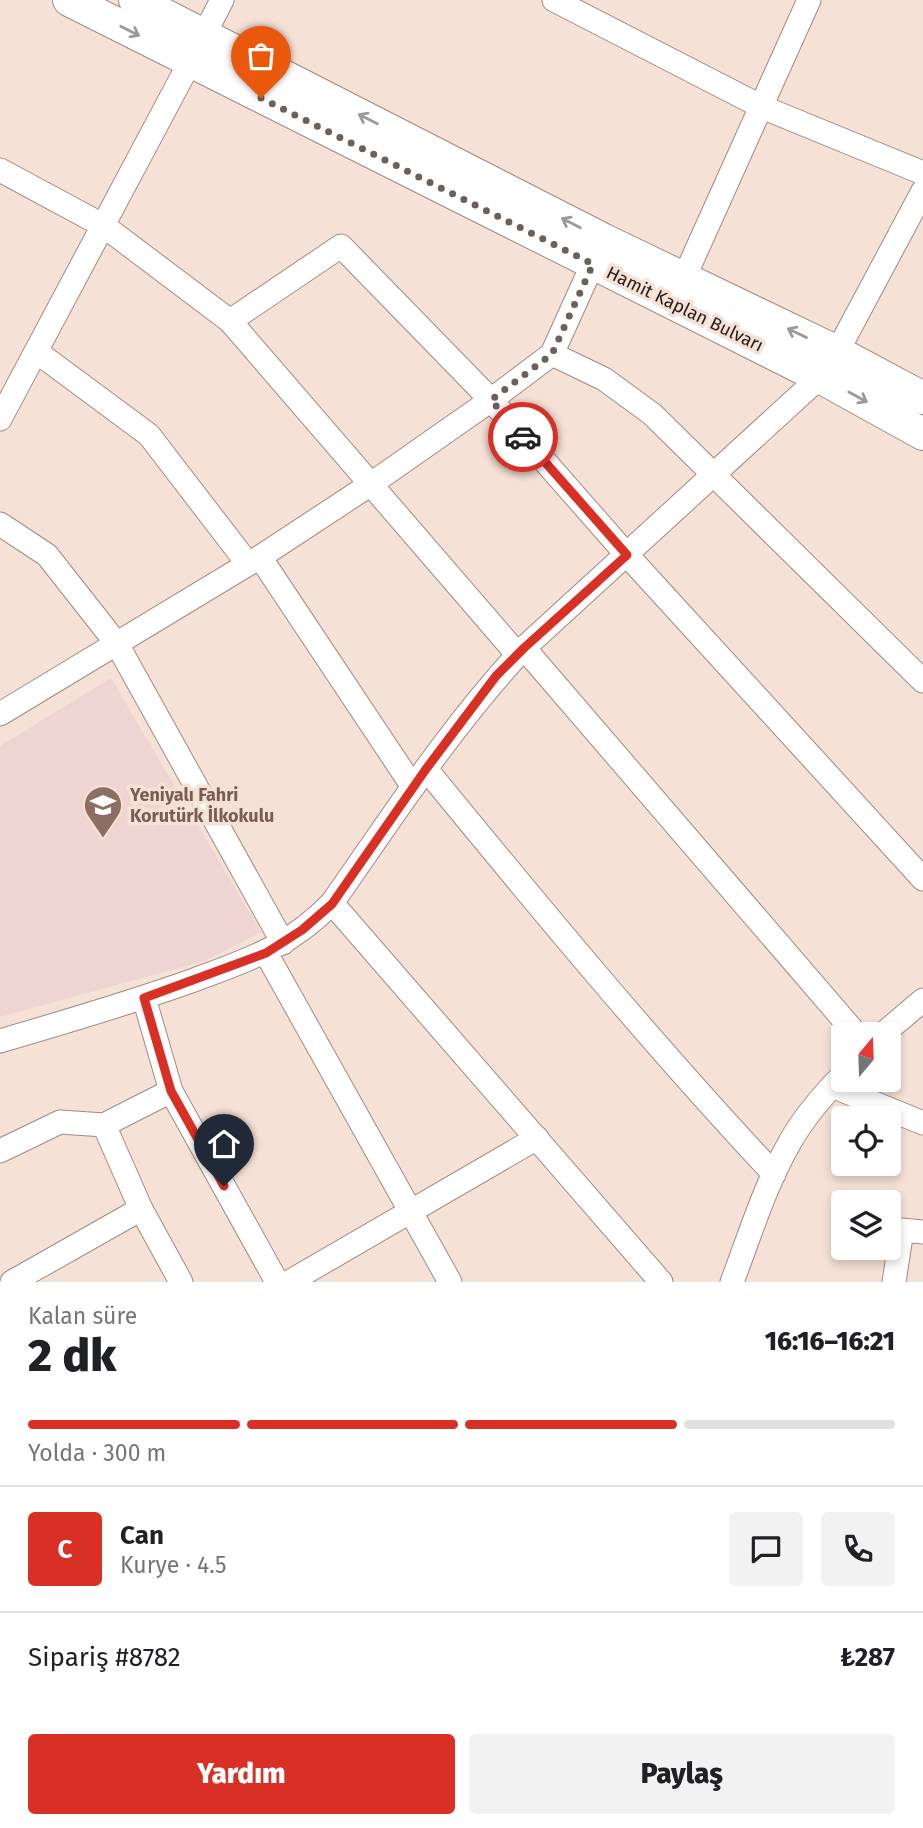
<!DOCTYPE html>
<html lang="tr">
<meta charset="utf-8">
<style>
:root{--surface:#fff;--page:#f2f2f2;--text:#202124;--muted:#757577;--line:#e0e0e0;--accent:#d93025}
body{margin:0;font-family:"Fira Sans",sans-serif;background:var(--page);color:var(--text);height:100vh;display:flex;flex-direction:column;font-size:26px;white-space:nowrap}
*{box-sizing:border-box;margin:0}
p{font-size:23px;color:var(--muted)}
.icon{flex:none;width:38px;height:38px;fill:none;stroke:currentColor;stroke-width:2;stroke-linecap:round;stroke-linejoin:round}
.map{position:relative;height:1282px;overflow:hidden}
.panel{display:flex;flex-direction:column;background:var(--surface);flex:1}
.panel>*{flex:none}
.needle{width:46px;rotate:19deg}
.tools{position:absolute;left:831px;top:1022px;display:grid;gap:14px}
.tools a{display:grid;place-items:center;width:70px;height:70px;border-radius:7px;background:var(--surface);box-shadow:0 4px 10px #0003;font-size:35px}
.pin{position:absolute;display:grid;place-items:center;width:60px;height:60px;color:#fff;margin:-72px -30px;border-radius:50% 50% 50% 0;rotate:-45deg;box-shadow:0 0 7px #0007}
.pin .icon{rotate:45deg}
.courier{position:absolute;display:grid;place-items:center;width:70px;height:70px;margin:-35px;border:5px solid #d93025;border-radius:50%;background:#fff;color:#222;box-shadow:0 2px 9px #0007}
.head em{font-style:normal;font-weight:800}
.head div{display:flex;flex-direction:column-reverse}
.head{display:flex;align-items:center;justify-content:space-between;height:119px;padding:0 28px}
h1{font-size:46px;font-weight:800;line-height:52px}
.bar{display:grid;grid-template-columns:repeat(4,1fr);gap:10px 7px;align-content:center;height:84px;padding:0 28px}
.bar i{height:9px;border-radius:5px;background:var(--line)}
.bar .on{background:var(--accent)}
.bar p{grid-column:span 4}
.line{display:flex;align-items:center;gap:18px;padding:0 28px;border-top:2px solid var(--line)}
.line div{flex:1}
.round{display:grid;place-items:center;flex:none;width:74px;height:74px;border-radius:7px;background:var(--page)}
.primary-button{display:flex;gap:14px;margin-top:auto;padding:14px 28px}
.primary-button a{flex:1;height:80px;border-radius:7px;background:var(--accent);color:#fff;font-size:28px;font-weight:800;line-height:80px;text-align:center}
.primary-button a+a{background:var(--page);color:var(--text)}
.map>svg:first-child{display:block}
.education{fill:#efd5d1}
.lines{fill:none;stroke-linecap:round;stroke-linejoin:round}
.street-casing{stroke:#9e8c82;stroke-width:25}
.secondary-casing{stroke:#9e8c82;stroke-width:34}
.street{stroke:#fff;stroke-width:23}
.secondary{stroke:#fff;stroke-width:32}
.oneway{stroke:#9c9997}
.done{stroke:#6c615a;stroke-width:7;stroke-dasharray:0 12.6}
.route{stroke:#d93025;stroke-width:9}
.labels{text-anchor:middle;dominant-baseline:central;stroke-width:7;stroke-linejoin:round;paint-order:stroke}
.street-label{font-size:18px;fill:#231c18;stroke:#f5e1d6}
.education-label{font-size:18px;font-weight:bold;fill:#785e54;stroke:#f5e1d6;text-anchor:start}
</style>
<div class="map">
<svg width="923" height="1282" viewBox="0 0 923 1282">
<rect width="100%" height="100%" fill="#f5e1d6"/>
<path class="education" d="M111,678L261,932L204,961L0,1017V746Z"/>
<g class="lines">
<g class="street-casing">
<g id="street">
<path d="M554,0L762,107L923,173"/>
<path d="M204,35L222,0"/>
<path d="M0,170L104,226L230,321L518,655"/>
<path d="M684,278L809,0"/>
<path d="M230,321L341,246L491,400L627,555L923,879"/>
<path d="M37,352L149,435L248,564"/>
<path d="M552,354L604,379L652,414L923,681"/>
<path d="M0,419L190,62"/>
<path d="M0,524L47,555L117,644L283,943"/>
<path d="M260,557L413,787"/>
<path d="M524,648L856,1034"/>
<path d="M0,714L260,557L371,484L491,400L552,354L599,250"/>
<path d="M426,769C539,907 652,1044 774,1174"/>
<path d="M332,903L661,1282"/>
<path d="M266,953L450,1282"/>
<path d="M144,998L171,1091L277,1282"/>
<path d="M883,1034L923,1000"/>
<path d="M0,1041C65,1022 130,1003 194,980C250,959 289,947 332,903C393,816 451,726 524,648L820,377L837,352L923,191"/>
<path d="M832,1086L923,1123"/>
<path d="M104,1125L141,1209L181,1282"/>
<path d="M0,1151L60,1122L104,1125L171,1091"/>
<path d="M12,1282L141,1209"/>
<path d="M289,1282L537,1138"/>
<path d="M732,1282C750,1235 765,1185 790,1142C804,1117 824,1094 844,1074"/>
<path d="M894,1282L902,1230L923,1232"/>
</g>
</g>
<g class="secondary-casing">
<g id="secondary">
<path d="M69,0L820,377L923,434"/>
<path d="M135,0L604,240L837,352L923,398"/>
</g>
</g>
<use href="#street" class="street"/>
<use href="#secondary" class="secondary"/>
</g>
<defs><path id="oneway-shaft" d="M-6 0H5M1.5-3L5.5 0L1.5 3" fill="none" stroke-width="1.6" stroke-linecap="round" stroke-linejoin="round" transform="scale(1.75)"/></defs>
<g class="oneway">
<use href="#oneway-shaft" transform="translate(130 31) rotate(27)"/>
<use href="#oneway-shaft" transform="translate(368 119) rotate(-153)"/>
<use href="#oneway-shaft" transform="translate(571 223) rotate(-153)"/>
<use href="#oneway-shaft" transform="translate(797 333) rotate(-154)"/>
<use href="#oneway-shaft" transform="translate(858 397) rotate(29)"/>
</g>
<g class="lines">
<path class="done" d="M261,98L593,264L552,354L491,400L523,437"/>
<path class="route" d="M224,1186L171,1091L144,998L266,953L302,930L332,904L426,769L496,676L524,648L627,555L523,437"/>
</g>
<defs>
<g id="school-pin" transform="scale(2.0125)"><path d="M0 17L-7.5 6A9.5 9.5 0 1 1 7.5 6Z" fill="#8d6e63" stroke="#f5e1d6"/><path d="M0-5L7-2L0 1L-7-2ZM-4 1L0 2.5L4 1V4Q0 6-4 4Z" fill="#fff"/></g>
</defs>
<g fill-rule="evenodd">
<use href="#school-pin" x="103" y="805"/>
</g>
<g class="labels">
<g class="street-label">
<text transform="translate(685 309) rotate(26)">Hamit Kaplan Bulvarı</text>
</g>
<g class="education-label">
<text x="130" y="795">Yeniyalı Fahri<tspan x="130" dy="21">Korutürk İlkokulu</tspan></text>
</g>
</g>
</svg>
<div class="tools">
<a><svg class="needle" viewBox="-14 -14 28 28"><path d="M0-13l5 13h-10z" fill="#e53935"/><path d="M0 13l5-13h-10z" fill="#757577"/></svg></a>
<a><svg class="icon" aria-label="locate" viewBox="0 0 24 24"><circle cx="12" cy="12" r="6"/><path d="M12 2v4M12 18v4M2 12h4M18 12h4"/></svg></a>
<a><svg class="icon" aria-label="layers" viewBox="0 0 24 24"><path d="M12 4l9 5-9 5-9-5zM3 14l9 5 9-5"/></svg></a>
</div>
<div class="pin" style="left:261px;top:98px;background:#ea580c"><svg class="icon" aria-label="bag" viewBox="0 0 24 24"><path d="M5 8h14l-1 12H6zM9 8a3 3 0 0 1 6 0"/></svg></div>
<div class="pin" style="left:224px;top:1186px;background:#1f2937"><svg class="icon" aria-label="home" viewBox="0 0 24 24"><path d="M3 11l9-7 9 7M6 9v11h12V9"/></svg></div>
<div class="courier" style="left:523px;top:437px"><svg class="icon" aria-label="car" viewBox="0 0 24 24"><path d="M5 17H2v-5l4-1 3-4h7l3 4 3 1v5h-3M9 17h6M6 11h13"/><circle cx="7" cy="17" r="2"/><circle cx="17" cy="17" r="2"/></svg></div>
</div>
<section class="panel">
<div class="head"><div><h1>2 dk</h1><p>Kalan süre</p></div><em>16:16–16:21</em></div>
<div class="bar"><i class="on"></i><i class="on"></i><i class="on"></i><i></i><p>Yolda · 300 m</p></div>
<div class="line" style="height:126px"><b class="round" style="background:var(--accent);color:#fff">C</b><div><b>Can</b><p>Kurye · 4.5</p></div><a class="round"><svg class="icon" aria-label="chat" viewBox="0 0 24 24"><path d="M4 5h16v11H9l-5 4z"/></svg></a><a class="round"><svg class="icon" aria-label="phone" viewBox="0 0 24 24"><path d="M5 4h4l2 5-3 2q2 4 5 5l2-3 5 2v4C11 20 4 13 5 4z"/></svg></a></div>
<div class="line" style="height:91px"><div>Sipariş #8782</div><b>₺287</b></div>
<div class="primary-button"><a>Yardım</a><a>Paylaş</a></div>
</section>
